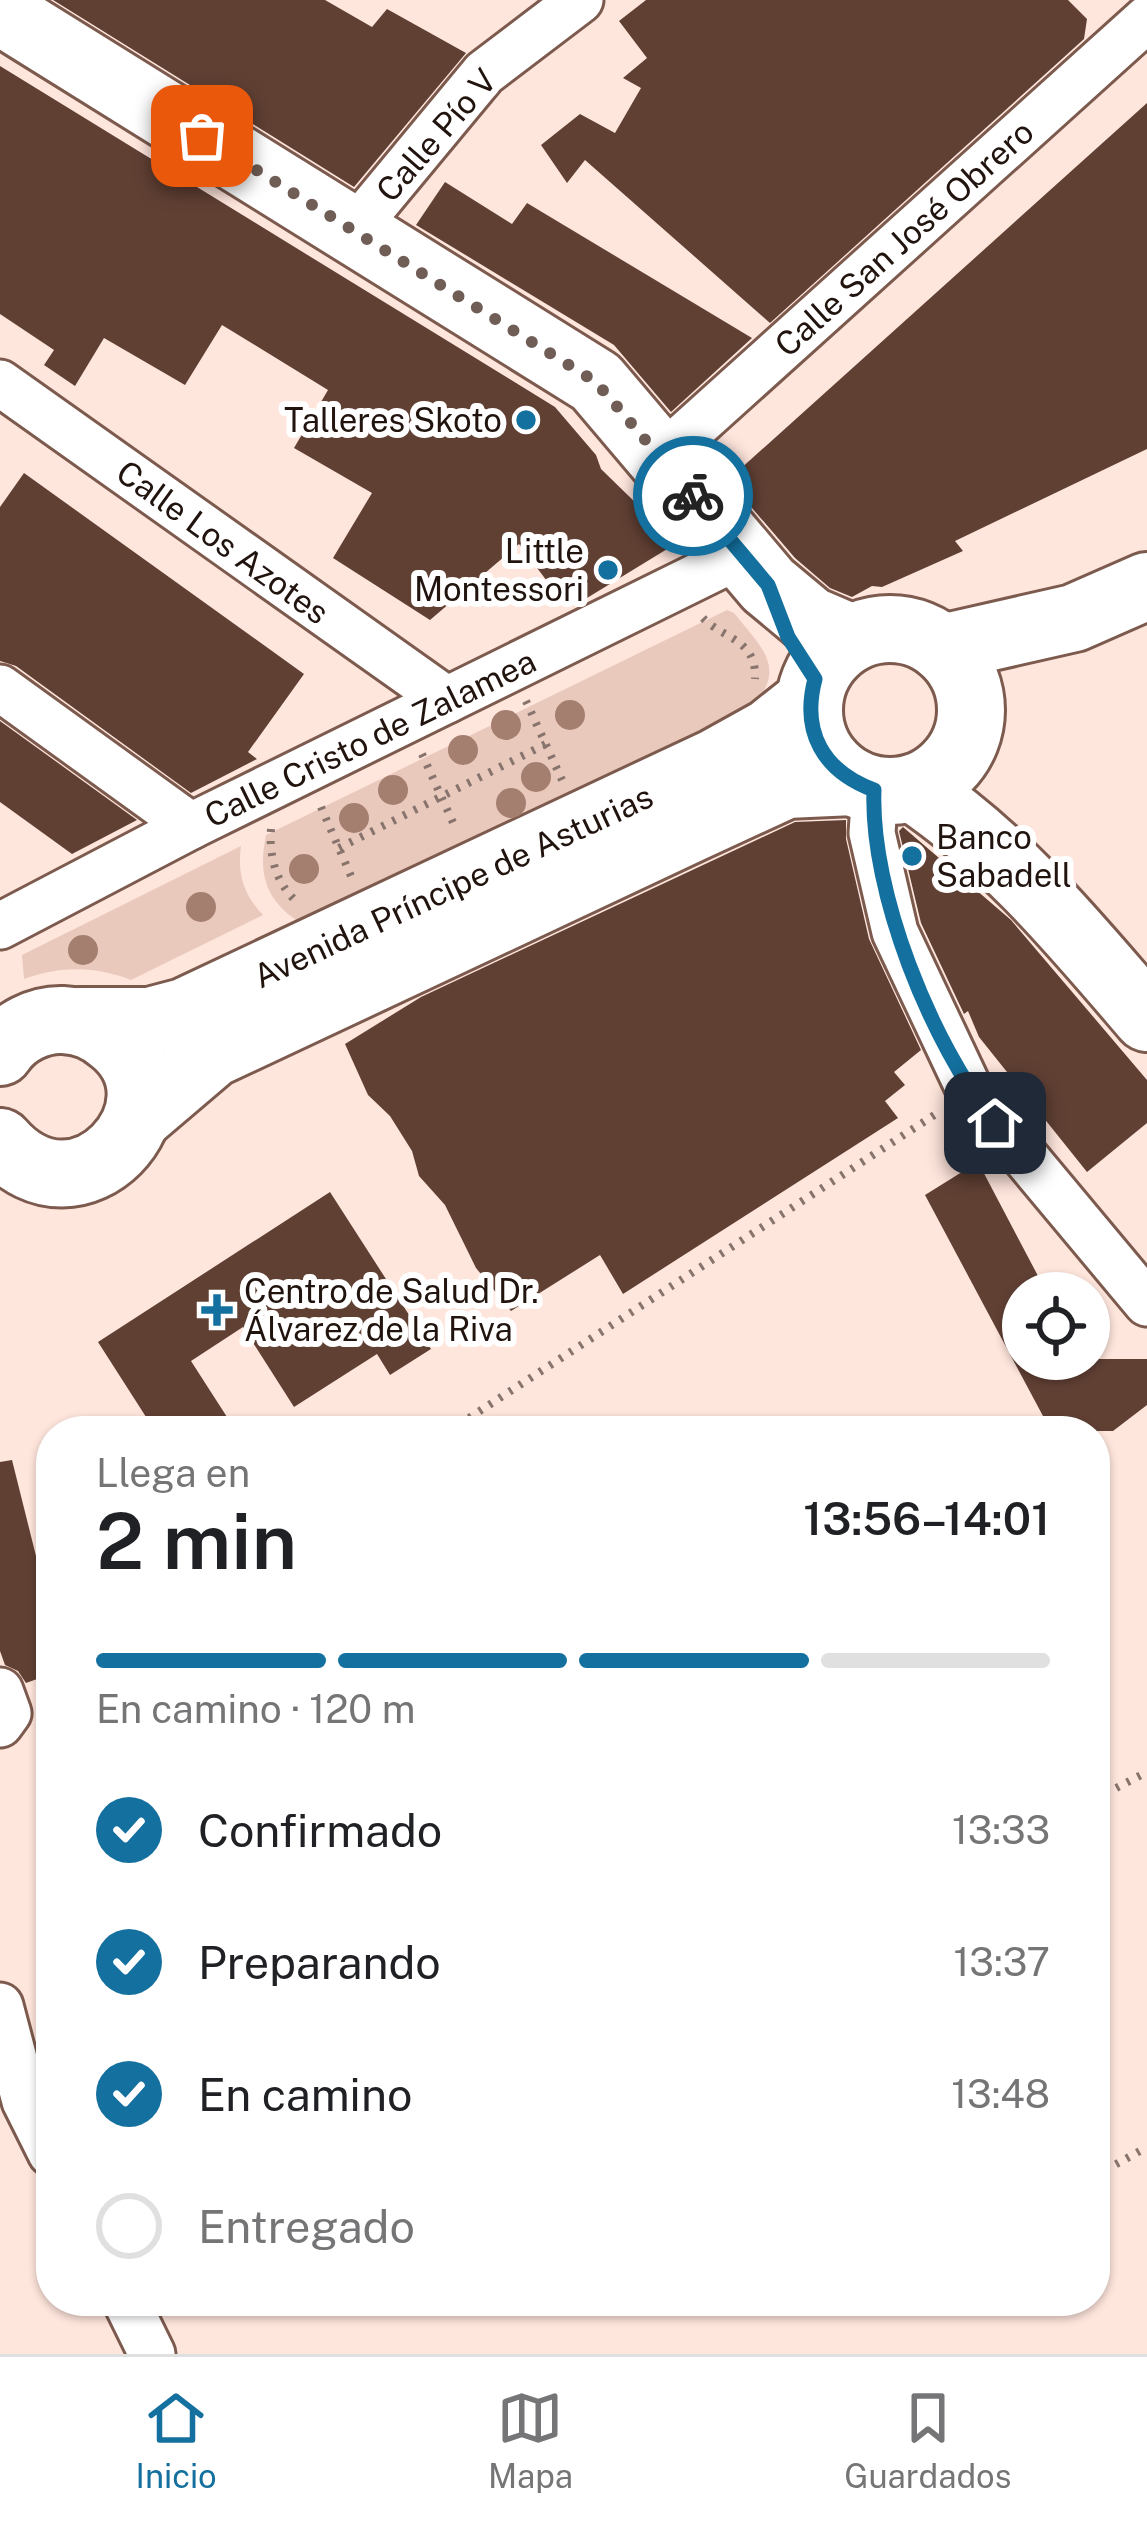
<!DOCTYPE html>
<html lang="es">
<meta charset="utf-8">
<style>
:root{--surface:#fff;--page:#f6f6f6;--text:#202124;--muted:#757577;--line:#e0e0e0;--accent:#14709e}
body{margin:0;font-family:"Public Sans",sans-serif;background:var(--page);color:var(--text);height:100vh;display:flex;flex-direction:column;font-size:45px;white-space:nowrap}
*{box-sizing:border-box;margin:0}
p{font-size:39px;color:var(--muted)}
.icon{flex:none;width:66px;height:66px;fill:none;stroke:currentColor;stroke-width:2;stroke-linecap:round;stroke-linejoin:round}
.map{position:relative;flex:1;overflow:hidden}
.panel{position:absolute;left:36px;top:1416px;width:1074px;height:900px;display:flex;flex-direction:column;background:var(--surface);border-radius:48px;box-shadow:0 3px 9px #0004}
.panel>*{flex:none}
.controls{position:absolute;left:1002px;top:1272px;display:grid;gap:24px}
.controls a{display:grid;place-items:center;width:108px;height:108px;border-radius:50%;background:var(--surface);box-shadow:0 3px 9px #0004;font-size:60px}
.pin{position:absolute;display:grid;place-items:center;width:102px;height:102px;color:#fff;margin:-51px;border-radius:24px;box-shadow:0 6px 18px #0006}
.courier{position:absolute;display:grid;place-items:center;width:120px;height:120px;margin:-60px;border:9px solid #14709e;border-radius:50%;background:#fff;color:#222;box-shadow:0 3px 15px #0007}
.summary em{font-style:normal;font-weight:600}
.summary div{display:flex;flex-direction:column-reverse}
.summary{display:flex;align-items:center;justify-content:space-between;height:204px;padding:0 60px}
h1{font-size:78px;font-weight:600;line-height:90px}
.bar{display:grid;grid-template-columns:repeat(4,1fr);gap:18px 12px;align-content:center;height:144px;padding:0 60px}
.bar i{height:15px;border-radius:9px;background:var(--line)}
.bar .on{background:var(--accent)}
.bar p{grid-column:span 4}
ol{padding:0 60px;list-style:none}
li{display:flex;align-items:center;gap:36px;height:132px}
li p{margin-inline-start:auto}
li .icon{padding:12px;border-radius:50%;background:var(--accent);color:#fff;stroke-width:4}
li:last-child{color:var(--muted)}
li i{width:66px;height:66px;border:6px solid var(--line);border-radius:50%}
.dock{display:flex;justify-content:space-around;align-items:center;height:168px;border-top:3px solid var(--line);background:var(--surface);font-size:33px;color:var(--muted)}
.dock a{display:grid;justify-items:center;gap:6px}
.dock .on{color:var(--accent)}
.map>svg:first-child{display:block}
.green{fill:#eac9bd}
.building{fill:#614034}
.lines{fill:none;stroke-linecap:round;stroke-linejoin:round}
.street-casing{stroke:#7c5a4d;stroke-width:51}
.secondary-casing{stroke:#7c5a4d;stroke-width:72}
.path{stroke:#87746d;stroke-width:8;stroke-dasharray:3 9;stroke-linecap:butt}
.street{stroke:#fff;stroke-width:45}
.secondary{stroke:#fff;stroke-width:66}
.tree{fill:#a47e6e}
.done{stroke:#6f5d56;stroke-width:12;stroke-dasharray:0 21.6}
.route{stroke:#14709e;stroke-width:15}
.poi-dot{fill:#14709e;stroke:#fff;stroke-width:4.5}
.labels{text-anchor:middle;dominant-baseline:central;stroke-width:12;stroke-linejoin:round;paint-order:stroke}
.street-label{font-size:33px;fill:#21130e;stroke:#fff}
.poi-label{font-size:33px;fill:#21130e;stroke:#fff;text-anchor:end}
</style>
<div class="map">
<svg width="1147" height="2354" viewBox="0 0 1147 2354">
<rect width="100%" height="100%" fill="#ffe6dd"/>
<g class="green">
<path d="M727,610L734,613C762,648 788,668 751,708L632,768L296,920C265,898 258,873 266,835Z"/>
<path d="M241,846C237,874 244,895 263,915L131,980C95,966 61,966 24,979L22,955Z"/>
</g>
<g class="building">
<path d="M53,0H325L372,27L387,9L466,53L354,187Z"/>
<path d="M646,0H1068L1087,19L1084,39L770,323L585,160L567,183L541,145L580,114L615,133L641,88L623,78L647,58L619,21Z"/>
<path d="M0,66L555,407L596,455L601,469L677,543L587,598L580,590L562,601L519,544L430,620L333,558L372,493L294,448L328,390L222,325L185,385L104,338L75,386L44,365L54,350L0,314Z"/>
<path d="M1147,103V449L955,541L963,551L882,587L872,586L852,597L830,588L795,558L728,480Z"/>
<path d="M445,182L512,224L527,203L752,338L671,412L614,345L416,225Z"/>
<path d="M24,473L304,674L248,752L257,759L191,793L16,666L0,661V507Z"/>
<path d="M0,721L137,820L72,854L0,802Z"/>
<path d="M846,820V839L869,939L921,1050L894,1072L905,1085L885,1101L898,1118L623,1294L600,1255L511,1311L476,1268L445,1205L419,1176L412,1151L390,1116L368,1095L345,1044L421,997L795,822Z"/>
<path d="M903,827L1011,920L1147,1080V1123L1087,1172L979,1037L968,1011L964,1014L921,923L899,831Z"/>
<path d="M978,1162L1047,1293H1023V1359H1147V1405L1113,1431H1051L925,1195Z"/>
<path d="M330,1192L431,1349L390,1375L377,1354L294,1407L243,1327L191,1361L236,1431H155L98,1342Z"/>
<path d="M12,1460L51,1616V1674L26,1683L18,1671L5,1665L0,1651V1462Z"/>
</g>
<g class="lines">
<g class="street-casing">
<g id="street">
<path d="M353,231L484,73L580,0"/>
<path d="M0,383L447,700"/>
<path d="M660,458L1147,19"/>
<path d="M0,688L191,826"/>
<path d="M875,790L872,833L895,932L970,1091L1147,1303"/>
<path d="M0,926L191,826L743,554"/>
<path d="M0,1691L8,1713L0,1724"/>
<path d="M0,2006L25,2101L51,2153"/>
<path d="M126,2301L152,2354"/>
</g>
</g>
<g class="secondary-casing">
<g id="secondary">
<path d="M0,11L596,382L768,585L810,620L852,638"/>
<circle cx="890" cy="710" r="81"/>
<path d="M942,648L1074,618L1147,586"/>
<path d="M913,788C1006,850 1074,933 1147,1018"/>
<path d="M79,1021H150L184,1012L716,762L770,732L809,701"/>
<path d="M0,1052C13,1032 39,1019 63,1020C83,1021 98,1027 113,1040C194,1105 79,1233 0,1142"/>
<path d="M138,1117L212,1054L691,829L786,785L853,782"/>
</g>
</g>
<g class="path">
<path d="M703,618C723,639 757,639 755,679"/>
<path d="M526,701L562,780"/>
<path d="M422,754L455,827"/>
<path d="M321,807L351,876"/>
<path d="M271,829C269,857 276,883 297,902"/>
<path d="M339,848L546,744"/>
<path d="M449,1431L939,1112"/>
<path d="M1095,1799L1147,1772"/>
<path d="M1095,2176L1147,2147"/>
</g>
<use href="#street" class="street"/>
<use href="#secondary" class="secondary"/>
</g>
<g class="tree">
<circle cx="570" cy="715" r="15"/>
<circle cx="506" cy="725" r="15"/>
<circle cx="463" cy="750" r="15"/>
<circle cx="536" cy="777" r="15"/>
<circle cx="393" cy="790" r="15"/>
<circle cx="511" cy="803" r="15"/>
<circle cx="354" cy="818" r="15"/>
<circle cx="304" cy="869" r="15"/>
<circle cx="201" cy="907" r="15"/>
<circle cx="83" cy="950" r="15"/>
</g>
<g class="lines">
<path class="done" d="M202,136L596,382L693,496"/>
<path class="route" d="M693,496L768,585L788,637L815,679C801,732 823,771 874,790C870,892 931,1043 995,1123"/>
</g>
<g class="poi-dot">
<circle cx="526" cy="420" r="12"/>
<circle cx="608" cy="570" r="12"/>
<circle cx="912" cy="856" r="12"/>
<path d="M211 1292h12v12h12v12h-12v12h-12v-12h-12v-12h12z"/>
</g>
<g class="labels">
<g class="street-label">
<text transform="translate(436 135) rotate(-49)">Calle Pío V</text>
<text transform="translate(904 238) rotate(-42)">Calle San José Obrero</text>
<text transform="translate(223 542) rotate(36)">Calle Los Azotes</text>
<text transform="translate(370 738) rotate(-26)">Calle Cristo de Zalamea</text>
<text transform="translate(453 886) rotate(-25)">Avenida Príncipe de Asturias</text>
</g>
<g class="poi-label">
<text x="502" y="420">Talleres Skoto</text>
<text x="584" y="551">Little<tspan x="584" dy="38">Montessori</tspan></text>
<text x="936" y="837" text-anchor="start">Banco<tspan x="936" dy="38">Sabadell</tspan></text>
<text x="244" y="1291" text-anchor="start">Centro de Salud Dr.<tspan x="244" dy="38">Álvarez de la Riva</tspan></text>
</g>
</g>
</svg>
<div class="controls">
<a><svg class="icon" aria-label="locate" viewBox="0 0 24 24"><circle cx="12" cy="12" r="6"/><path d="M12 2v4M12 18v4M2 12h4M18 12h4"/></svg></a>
</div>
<div class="pin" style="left:202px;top:136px;background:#ea580c"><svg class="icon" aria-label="bag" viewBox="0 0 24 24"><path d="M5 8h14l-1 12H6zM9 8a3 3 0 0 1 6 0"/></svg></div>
<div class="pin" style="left:995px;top:1123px;background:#1f2937"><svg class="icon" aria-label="home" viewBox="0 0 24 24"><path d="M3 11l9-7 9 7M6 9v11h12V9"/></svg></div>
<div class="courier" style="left:693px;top:496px"><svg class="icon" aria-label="bike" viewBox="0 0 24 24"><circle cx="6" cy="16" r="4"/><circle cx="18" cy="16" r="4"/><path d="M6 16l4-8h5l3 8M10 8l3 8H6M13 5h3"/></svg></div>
<section class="panel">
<div class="summary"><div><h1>2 min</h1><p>Llega en</p></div><em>13:56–14:01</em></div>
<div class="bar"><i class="on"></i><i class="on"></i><i class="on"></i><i></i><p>En camino · 120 m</p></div>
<ol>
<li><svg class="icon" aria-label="check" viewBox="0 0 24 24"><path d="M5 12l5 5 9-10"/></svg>Confirmado<p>13:33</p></li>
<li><svg class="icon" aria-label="check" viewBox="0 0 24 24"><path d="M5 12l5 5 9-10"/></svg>Preparando<p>13:37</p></li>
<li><svg class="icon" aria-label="check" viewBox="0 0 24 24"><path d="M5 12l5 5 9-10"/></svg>En camino<p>13:48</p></li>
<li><i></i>Entregado</li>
</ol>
</section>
</div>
<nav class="dock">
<a class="on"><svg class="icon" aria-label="home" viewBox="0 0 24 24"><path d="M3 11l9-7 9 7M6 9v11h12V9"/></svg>Inicio</a>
<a><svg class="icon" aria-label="map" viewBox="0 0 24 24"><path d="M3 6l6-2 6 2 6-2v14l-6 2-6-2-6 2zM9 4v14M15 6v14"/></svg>Mapa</a>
<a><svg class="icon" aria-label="saved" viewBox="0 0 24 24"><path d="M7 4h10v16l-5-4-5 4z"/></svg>Guardados</a>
</nav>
